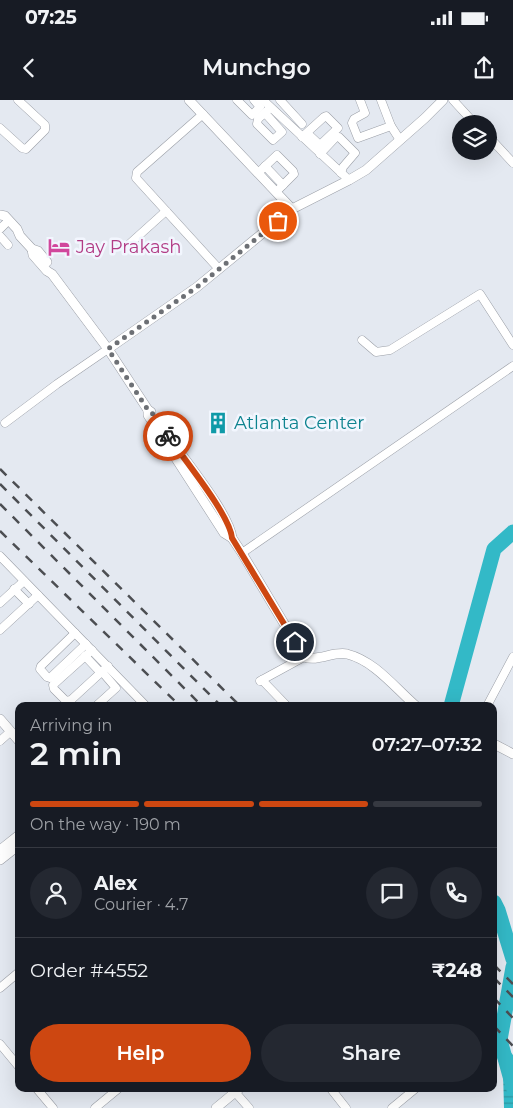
<!DOCTYPE html>
<meta charset="utf-8">
<style>
:root{--surface:#171b24;--page:#242831;--text:#f1f3f6;--muted:#9ea1a6;--line:#363941;--accent:#cd4711}
body{margin:0;font-family:Montserrat,sans-serif;background:var(--page);color:var(--text);height:100vh;display:flex;flex-direction:column;font-size:19px;white-space:nowrap}
*{box-sizing:border-box;margin:0}
p{font-size:16px;color:var(--muted)}
.icon{flex:none;width:28px;height:28px;fill:none;stroke:currentColor;stroke-width:2;stroke-linecap:round;stroke-linejoin:round}
.map{position:relative;flex:1;overflow:hidden}
.sheet{position:absolute;left:15px;top:602px;width:482px;height:390px;display:flex;flex-direction:column;background:var(--surface);border-radius:10px;box-shadow:0 5px 20px #0002}
.sheet>*{flex:none}
.tools{position:absolute;left:452px;top:15px;display:grid;gap:10px}
.tools a{display:grid;place-items:center;width:45px;height:45px;border-radius:50%;background:var(--surface);box-shadow:0 5px 20px #0002;font-size:25px}
.pin{position:absolute;display:grid;place-items:center;width:42px;height:42px;color:#fff;margin:-21px;border:2px solid #fff;border-radius:50%;box-shadow:0 1px 5px #0007}
.courier{position:absolute;display:grid;place-items:center;width:50px;height:50px;margin:-25px;border:4px solid #cd4711;border-radius:50%;background:#fff;color:#222;box-shadow:0 1px 6px #0007}
.headline em{font-style:normal;font-weight:600}
.headline div{display:flex;flex-direction:column-reverse}
.headline{display:flex;align-items:center;justify-content:space-between;height:85px;padding:0 15px}
h1{font-size:32px;font-weight:600;line-height:38px}
.bar{display:grid;grid-template-columns:repeat(4,1fr);gap:8px 5px;align-content:center;height:60px;padding:0 15px}
.bar i{height:6px;border-radius:4px;background:var(--line)}
.bar .selected{background:var(--accent)}
.bar p{grid-column:span 4}
.line{display:flex;align-items:center;gap:12px;padding:0 15px;border-top:1px solid var(--line)}
.line div{flex:1}
.round{display:grid;place-items:center;flex:none;width:52px;height:52px;border-radius:26px;background:var(--page)}
.button{display:flex;gap:10px;margin-top:auto;padding:10px 15px}
.button a{flex:1;height:58px;border-radius:30px;background:var(--accent);color:#fff;font-size:20px;font-weight:600;line-height:58px;text-align:center}
.button a+a{background:var(--page);color:var(--text)}
.status{display:flex;justify-content:space-between;align-items:center;height:35px;padding:0 25px;background:var(--surface);direction:ltr}
.status svg{height:14px;fill:currentColor}
header{display:flex;justify-content:space-between;align-items:center;height:65px;padding:0 15px;background:var(--surface);font-size:22px;font-weight:600}
.map>svg:first-child{display:block}
.water{fill:url(#water-rules)}
.lines{fill:none;stroke-linecap:round;stroke-linejoin:round}
.river{stroke:#33b9c7;stroke-width:15}
.minor-casing{stroke:#9b9fa7;stroke-width:9}
.tertiary-casing{stroke:#9b9fa7;stroke-width:10}
.minor{stroke:#fff;stroke-width:8}
.tertiary{stroke:#fff;stroke-width:9}
.rail{stroke:#4c4e52;stroke-width:2.5;stroke-dasharray:9 9;stroke-linecap:butt}
.done{stroke:#6d7075;stroke-width:5;stroke-dasharray:0 9}
.route{stroke:#cd4711;stroke-width:6}
.labels{text-anchor:middle;dominant-baseline:central;stroke-width:5;stroke-linejoin:round;paint-order:stroke}
.hotel-label{font-size:18px;fill:#b23c85;stroke:#f2f6fe;text-anchor:start}
.culture-label{font-size:18px;fill:#0d838f;stroke:#f2f6fe;text-anchor:start}
</style>
<div class="status"><b>07:25</b><svg viewBox="0 0 49 12"><path d="M0 12V9h3v3zM5 12V6h3v6zM10 12V3h3v9zM15 12V0h3v12zM26 1h20v11H26zM47 4h2v5h-2z"/></svg></div>
<header><svg class="icon" aria-label="back" viewBox="0 0 24 24"><path d="M15 5l-7 7 7 7"/></svg>Munchgo<svg class="icon" aria-label="share" viewBox="0 0 24 24"><path d="M12 15V3M7 8l5-5 5 5M5 13v7h14v-7"/></svg></header>
<div class="map">
<svg width="513" height="1008" viewBox="0 0 513 1008">
<defs>
<pattern id="water-rules" width="6" height="5" patternUnits="userSpaceOnUse" patternTransform="scale(1.25)"><rect width="6" height="5" fill="#33b9c7"/><path d="M0 2.5h6" fill="none" stroke="#2c97a2"/></pattern>
</defs>
<rect width="100%" height="100%" fill="#e4e9f1"/>
<path class="water" d="M494,935L513,955V1008H504L503,972L494,950Z"/>
<g class="lines">
<g class="river">
<path d="M451,606L494,449L513,432"/>
<path d="M494,802L498,810L513,859"/>
<path d="M513,867L500,940L513,987"/>
</g>
<g class="minor-casing">
<g id="minor">
<path d="M237,0L252,15L260,7L254,0"/>
<path d="M263,0L349,80"/>
<path d="M280,0L302,24"/>
<path d="M360,0L365,13L354,19L352,23L358,38L391,26"/>
<path d="M381,0L391,26L400,40"/>
<path d="M453,0L475,24"/>
<path d="M265,13L282,32L273,40L257,24L258,19L270,8"/>
<path d="M203,14L137,72L136,78L219,169"/>
<path d="M0,28L22,48L26,49L45,30V25L18,0"/>
<path d="M302,37L324,17L326,16L338,28L320,45L307,33"/>
<path d="M489,37L513,63"/>
<path d="M320,54L336,37H339L355,53L343,67L341,73"/>
<path d="M265,66L283,85"/>
<path d="M258,73L277,55L293,71L294,74L276,92"/>
<path d="M0,129L5,124"/>
<path d="M0,136L8,145"/>
<path d="M126,147L166,111"/>
<path d="M362,240L376,252L390,250L480,194L513,245"/>
<path d="M5,323L57,284L108,249"/>
<path d="M242,453L513,266"/>
<path d="M0,456L146,606"/>
<path d="M14,489L29,504"/>
<path d="M0,503L24,481"/>
<path d="M0,530L38,495"/>
<path d="M75,533L41,566L40,569L47,577L50,578L86,544"/>
<path d="M92,550L53,585L54,589L66,601L71,600L108,566"/>
<path d="M85,556L100,572"/>
<path d="M262,580L287,606"/>
<path d="M260,581L304,557"/>
<path d="M96,606L116,588L104,574"/>
<path d="M487,606L513,557"/>
<path d="M0,641L10,632"/>
<path d="M0,888L19,872"/>
<path d="M0,944L19,967"/>
<path d="M37,989L53,1008"/>
<path d="M331,989L346,1008"/>
<path d="M235,992L249,1008"/>
<path d="M95,1008L118,989"/>
<path d="M392,1008L415,989"/>
</g>
</g>
<g class="tertiary-casing">
<g id="tertiary">
<path d="M189,0L292,109"/>
<path d="M0,115L5,116L17,129L20,136L32,149L38,151L47,162"/>
<path d="M32,149L33,155L47,171L52,174L108,249L148,310L151,312"/>
<path d="M108,249L197,187L292,109L349,80L366,70L425,18L443,0"/>
<path d="M148,310V315L224,433L232,438L242,453L304,557C318,562 333,551 347,554C375,561 395,588 416,606"/>
<path d="M172,341C186,362 230,415 232,438"/>
<path d="M0,619L19,641"/>
<path d="M494,644L513,654"/>
<path d="M0,750L19,735"/>
<path d="M0,760L19,745"/>
<path d="M216,1008L239,989"/>
</g>
</g>
<use href="#minor" class="minor"/>
<use href="#tertiary" class="tertiary"/>
<g class="rail">
<path d="M0,369L240,606"/>
<path d="M0,384L221,606"/>
<path d="M0,404L202,606"/>
<path d="M0,431L180,606"/>
<path d="M494,865L513,884"/>
<path d="M494,878L513,897"/>
<path d="M494,898L513,918"/>
<path d="M494,926L513,946"/>
</g>
</g>
<g class="lines">
<path class="done" d="M168,336L152,313L148,310L108,249L197,187L278,121"/>
<path class="route" d="M168,336C183,358 230,415 232,438L295,542"/>
</g>
<defs>
<g id="hotel-bare" transform="scale(1.725)"><path d="M-6-4.5h1.5V1H6V5H4.5V3h-9V5H-6ZM-4 0a1.8 1.8 0 1 1 3.6 0ZM.5 0V-2.5h3Q6-2.5 6 0Z" fill="#d1479c" stroke="#f2f6fe" stroke-width="2.5" paint-order="stroke"/></g>
<g id="building-bare" transform="scale(1.725)"><path d="M-4-6H4V6H1V3H-1V6H-4ZM-2.5-4.3h1.7v1.8h-1.7ZM.8-4.3h1.7v1.8H.8ZM-2.5-1h1.7V.8h-1.7ZM.8-1h1.7V.8H.8Z" fill="#0f9aa8" stroke="#f2f6fe" stroke-width="2.5" paint-order="stroke"/></g>
</defs>
<g fill-rule="evenodd">
<use href="#hotel-bare" x="59" y="147"/>
<use href="#building-bare" x="218" y="323"/>
</g>
<g class="labels">
<g class="hotel-label">
<text x="76" y="147">Jay Prakash</text>
</g>
<g class="culture-label">
<text x="234" y="323">Atlanta Center</text>
</g>
</g>
</svg>
<div class="tools">
<a><svg class="icon" aria-label="layers" viewBox="0 0 24 24"><path d="M12 4l9 5-9 5-9-5zM3 14l9 5 9-5"/></svg></a>
</div>
<div class="pin" style="left:278px;top:121px;background:#ea580c"><svg class="icon" aria-label="bag" viewBox="0 0 24 24"><path d="M5 8h14l-1 12H6zM9 8a3 3 0 0 1 6 0"/></svg></div>
<div class="pin" style="left:295px;top:542px;background:#1f2937"><svg class="icon" aria-label="home" viewBox="0 0 24 24"><path d="M3 11l9-7 9 7M6 9v11h12V9"/></svg></div>
<div class="courier" style="left:168px;top:336px"><svg class="icon" aria-label="bike" viewBox="0 0 24 24"><circle cx="6" cy="16" r="4"/><circle cx="18" cy="16" r="4"/><path d="M6 16l4-8h5l3 8M10 8l3 8H6M13 5h3"/></svg></div>
<section class="sheet">
<div class="headline"><div><h1>2 min</h1><p>Arriving in</p></div><em>07:27–07:32</em></div>
<div class="bar"><i class="selected"></i><i class="selected"></i><i class="selected"></i><i></i><p>On the way · 190 m</p></div>
<div class="line" style="height:90px"><a class="round"><svg class="icon" aria-label="person" viewBox="0 0 24 24"><circle cx="12" cy="8" r="4"/><path d="M4 21q1-7 8-7t8 7"/></svg></a><div><b>Alex</b><p>Courier · 4.7</p></div><a class="round"><svg class="icon" aria-label="chat" viewBox="0 0 24 24"><path d="M4 5h16v11H9l-5 4z"/></svg></a><a class="round"><svg class="icon" aria-label="phone" viewBox="0 0 24 24"><path d="M5 4h4l2 5-3 2q2 4 5 5l2-3 5 2v4C11 20 4 13 5 4z"/></svg></a></div>
<div class="line" style="height:65px"><div>Order #4552</div><b>₹248</b></div>
<div class="button"><a>Help</a><a>Share</a></div>
</section>
</div>
